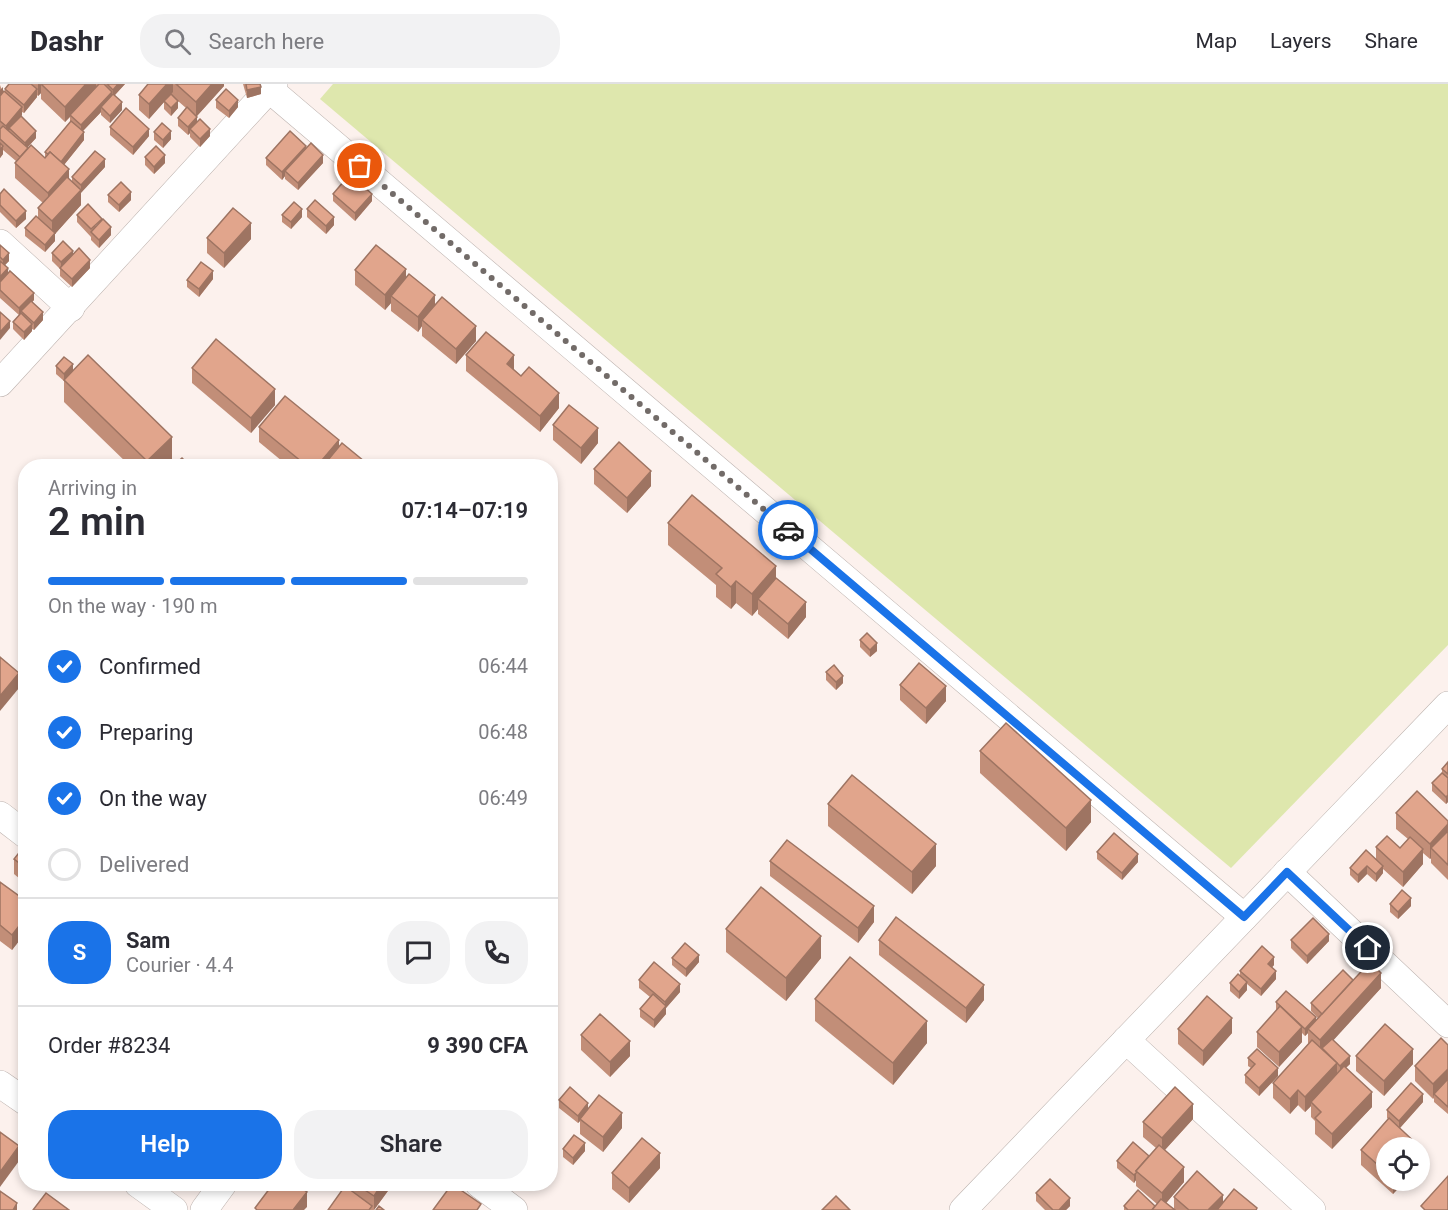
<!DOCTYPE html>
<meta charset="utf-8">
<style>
:root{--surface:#fff;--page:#f2f2f3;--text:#2b2b33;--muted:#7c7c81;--line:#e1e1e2;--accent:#1a73e8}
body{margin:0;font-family:Roboto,sans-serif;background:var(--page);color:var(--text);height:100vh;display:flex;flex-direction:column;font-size:22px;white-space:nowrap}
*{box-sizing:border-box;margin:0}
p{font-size:20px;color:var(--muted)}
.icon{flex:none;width:33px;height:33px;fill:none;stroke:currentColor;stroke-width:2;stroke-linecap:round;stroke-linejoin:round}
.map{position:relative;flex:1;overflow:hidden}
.sheet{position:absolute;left:18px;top:375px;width:540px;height:732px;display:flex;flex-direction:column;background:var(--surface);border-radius:24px;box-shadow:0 3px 9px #0003}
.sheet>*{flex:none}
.tools{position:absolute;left:1376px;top:1053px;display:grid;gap:12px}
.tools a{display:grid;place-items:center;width:54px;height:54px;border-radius:50%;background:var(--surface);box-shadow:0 3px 9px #0003;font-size:30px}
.pin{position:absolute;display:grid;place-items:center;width:51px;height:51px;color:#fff;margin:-26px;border:3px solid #fff;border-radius:50%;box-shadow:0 2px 6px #0007}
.courier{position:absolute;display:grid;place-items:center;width:60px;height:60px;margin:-30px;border:4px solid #1a73e8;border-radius:50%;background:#fff;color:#222;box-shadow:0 2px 8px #0007}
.summary em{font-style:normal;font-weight:600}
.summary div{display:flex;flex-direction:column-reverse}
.summary{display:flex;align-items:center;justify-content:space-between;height:102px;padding:0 30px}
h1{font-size:39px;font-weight:600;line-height:45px}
.bar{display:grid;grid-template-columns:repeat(4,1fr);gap:9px 6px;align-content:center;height:72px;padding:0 30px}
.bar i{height:8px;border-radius:4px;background:var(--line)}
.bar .current{background:var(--accent)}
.bar p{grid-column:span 4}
.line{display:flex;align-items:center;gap:15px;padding:0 30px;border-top:2px solid var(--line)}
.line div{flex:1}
.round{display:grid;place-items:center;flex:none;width:63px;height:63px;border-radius:24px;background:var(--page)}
ol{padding:0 30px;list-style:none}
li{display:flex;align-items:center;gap:18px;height:66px}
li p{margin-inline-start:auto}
li .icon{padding:6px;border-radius:50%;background:var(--accent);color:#fff;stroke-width:4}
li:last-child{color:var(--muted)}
li i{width:33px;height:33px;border:3px solid var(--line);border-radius:50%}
.primary-button{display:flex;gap:12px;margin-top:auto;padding:12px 30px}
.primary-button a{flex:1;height:69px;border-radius:24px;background:var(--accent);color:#fff;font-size:24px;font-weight:600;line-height:69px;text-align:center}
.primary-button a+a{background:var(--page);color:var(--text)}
header{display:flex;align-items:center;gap:36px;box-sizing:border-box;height:84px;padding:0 30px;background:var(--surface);border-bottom:2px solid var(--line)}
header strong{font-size:28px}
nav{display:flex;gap:33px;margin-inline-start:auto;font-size:21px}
.search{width:420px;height:54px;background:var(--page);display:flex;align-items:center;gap:15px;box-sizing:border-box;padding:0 21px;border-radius:24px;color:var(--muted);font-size:22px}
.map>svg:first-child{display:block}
.green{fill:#dee7ad}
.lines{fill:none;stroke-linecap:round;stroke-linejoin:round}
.street-casing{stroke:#bcb2ae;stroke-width:28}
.street{stroke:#fff;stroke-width:27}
.wall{fill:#c28e78;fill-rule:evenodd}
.shaded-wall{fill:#9e7462}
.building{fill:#e1a58c;stroke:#9e7462;stroke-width:1.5}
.done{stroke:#726b68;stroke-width:6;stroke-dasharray:0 10.8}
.route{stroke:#1a73e8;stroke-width:8}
</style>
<header>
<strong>Dashr</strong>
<div class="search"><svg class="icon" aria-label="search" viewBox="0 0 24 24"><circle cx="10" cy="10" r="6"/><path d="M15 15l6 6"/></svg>Search here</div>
<nav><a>Map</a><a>Layers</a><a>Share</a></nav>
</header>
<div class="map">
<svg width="1448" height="1126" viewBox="0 0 1448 1126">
<rect width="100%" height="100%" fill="#fcf1ed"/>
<path class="green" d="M333,0H1448V561L1231,784L320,15Z"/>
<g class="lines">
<g class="street-casing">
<g id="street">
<path d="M269,5L1244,833"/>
<path d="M0,159L71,224"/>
<path d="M0,299L274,0"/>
<path d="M0,731L26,751"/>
<path d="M1287,788L1448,940"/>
<path d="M1126,956L1312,1126"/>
<path d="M0,1000L26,1018"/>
<path d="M138,1100L174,1126"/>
<path d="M479,1100L514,1126"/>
<path d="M204,1126L223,1100"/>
<path d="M963,1126L1448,621"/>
</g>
</g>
<use href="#street" class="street"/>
</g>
<g class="wall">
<path d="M9,0H125L115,11L122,26L110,39L101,31V28L83,47L84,56L64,81L69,95L72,98V93L105,83L81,108V121L55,150V157L45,168L25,152V144L38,134V124L43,119L15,94V79L16,77L3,66V70L0,74V1L3,9L5,8V5ZM41,9V15L65,38L70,33V38L45,68V74L27,64L36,54L20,33L22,31V28L24,29L37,13V11L38,12Z"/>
<path d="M148,0H224V2L197,32V37L210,52L200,63L190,53V49L188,51L178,42V34L186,24L178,17V24L171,32L164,25V18L149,35L139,26V11Z"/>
<path d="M243,0H260L261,10L247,14Z"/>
<path d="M216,16L238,23L229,34L216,24Z"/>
<path d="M110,43L149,52L133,71L110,51Z"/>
<path d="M154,48L171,55L163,64L154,56Z"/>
<path d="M306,64L323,79L298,106L285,95V92L282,96L266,81V74Z"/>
<path d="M145,73L165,79L154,90L145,81Z"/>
<path d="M0,110L26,135L16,144L0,128Z"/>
<path d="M333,110L372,117L355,137L333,117Z"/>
<path d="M108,111L131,116L119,128L108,118Z"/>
<path d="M307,125L334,141L326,150L307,133Z"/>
<path d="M77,131L111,151L99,164L91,156V153L77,138Z"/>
<path d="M282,131L302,133L291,145L282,138Z"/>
<path d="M207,154L251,155L224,184L207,169Z"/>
<path d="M0,161L9,177L5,181L8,190L34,216L32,218L43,236L34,246L32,245V247L24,256L13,245V238L19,231L0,214Z"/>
<path d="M52,169L73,171L90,184L72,203L60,192V185L52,177Z"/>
<path d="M355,186L406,193L435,221L476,257L456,280L422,252V242L418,248L391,227V219L385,226L355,201Z"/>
<path d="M213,195L199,213L187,203V196Z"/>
<path d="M466,271L514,286L559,324L540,348L466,287Z"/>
<path d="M56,282L73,287L172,375L164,382H130L64,318V297L56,290Z"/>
<path d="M192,284L275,321L251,349L192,299Z"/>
<path d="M553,341L598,359L581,380L553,356Z"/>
<path d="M259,343L339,363L370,382H288L259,358Z"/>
<path d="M594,385L651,402L627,429L594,400Z"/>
<path d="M668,439L776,494L806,533L788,555L758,530V525L752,532L736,519L731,525L716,513V501L668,461Z"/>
<path d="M26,539V567L19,561V546Z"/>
<path d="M860,556L877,567L870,573L860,563Z"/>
<path d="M826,588L843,599L836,606L826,596Z"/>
<path d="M900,601L946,617L926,640L900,616Z"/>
<path d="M980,667L1091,738L1066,767L980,689Z"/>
<path d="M1448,678V718L1446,720L1432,707V699L1442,689V685Z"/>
<path d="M828,720L936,782L912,810L828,742Z"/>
<path d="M1396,729L1448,737V796L1431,779V774L1430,775L1423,769V780L1403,803L1383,785V789L1376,798L1367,790L1358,799L1350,791V784L1376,775V763L1400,764L1408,755L1396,745Z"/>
<path d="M26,760V800L14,790V775Z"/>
<path d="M1097,768L1138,778L1122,796L1097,775Z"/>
<path d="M770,777L874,838L858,859L770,792Z"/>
<path d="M0,798L26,817V848L12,866L0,857Z"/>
<path d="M1390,820L1411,822L1398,835L1390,828Z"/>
<path d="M726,845L821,874L786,917L726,868Z"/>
<path d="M879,856L984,916L966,939L879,871Z"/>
<path d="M1291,856L1329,857L1307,880L1291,864Z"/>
<path d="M672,874L699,878L686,893L672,881Z"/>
<path d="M1274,881L1272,883L1276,895L1261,912L1247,900V906L1239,915L1230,907V899L1240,892V887Z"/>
<path d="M639,896L680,908L666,924V930L654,944L640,933V925L650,913L639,904Z"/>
<path d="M1353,896L1381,904L1333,956L1350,980L1346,984L1372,1023L1332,1065L1315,1050V1037L1311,1033V1022L1305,1028L1298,1021L1290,1030L1273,1014V999L1308,960V949L1305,952L1302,949V958L1279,983L1257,963V948L1276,927V918L1316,937L1318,934L1311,927V919Z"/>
<path d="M815,915L927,959L893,1001L815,937Z"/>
<path d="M1178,945L1232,949L1203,982L1178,960Z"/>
<path d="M581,951L630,972L610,993L581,966Z"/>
<path d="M1448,961V1030L1434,1018V1014L1433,1015L1415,997V982Z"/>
<path d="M1356,972L1413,980L1384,1012L1356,987Z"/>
<path d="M1248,974L1278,992L1259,1012L1245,999V991L1251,984L1248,982Z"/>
<path d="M1411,999L1423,1010V1018L1400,1044L1421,1064V1079L1419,1082V1064H1386V1096H1406L1393,1110L1361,1081V1066L1388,1035L1387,1034V1026Z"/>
<path d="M559,1016L588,1024L622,1044L603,1068L580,1050V1037L578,1039L559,1024Z"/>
<path d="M1193,1035L1165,1066L1184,1098L1166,1119L1174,1125V1113L1223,1119L1257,1126H1124V1122H1155L1157,1120L1136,1102V1096L1134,1099L1117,1084V1077L1149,1072L1156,1064L1143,1053V1038Z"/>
<path d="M563,1065L585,1067L573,1081L563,1073Z"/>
<path d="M660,1084L629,1119L612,1105V1089Z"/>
<path d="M343,1100H393L374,1126H328L343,1105Z"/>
<path d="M1036,1109L1070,1122L1066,1126H1045L1036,1117Z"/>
</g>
<g class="shaded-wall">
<path d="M38,0H49H41V9L38,12Z"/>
<path d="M86,0H96V5L65,38V23Z"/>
<path d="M118,0H125L113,13V6Z"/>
<path d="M167,0H173V8L149,35V20Z"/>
<path d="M212,0H224V2L196,33V18Z"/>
<path d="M3,3V11L0,14V6Z"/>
<path d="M261,3V10L247,14V6Z"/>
<path d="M37,5V13L24,29V21Z"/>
<path d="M112,8V16L101,23V28L81,49V41Z"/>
<path d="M238,16V23L229,34V27Z"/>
<path d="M178,17V24L171,32V24Z"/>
<path d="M122,18V26L110,39V32Z"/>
<path d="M22,23V31L6,50V42Z"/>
<path d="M197,33V40L190,45V49L188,51V43Z"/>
<path d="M149,45V52L133,71V63Z"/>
<path d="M210,45V52L200,63V55Z"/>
<path d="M36,47V54L25,66V59Z"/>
<path d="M171,47V55L163,64V56Z"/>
<path d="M84,48V56L59,87V79Z"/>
<path d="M3,62V70L0,74V66Z"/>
<path d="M306,62V69L285,87V92L282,96V88Z"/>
<path d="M165,71V79L154,90V83Z"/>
<path d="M323,71V79L298,106V99Z"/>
<path d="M105,75V83L81,109V101Z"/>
<path d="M69,85V100L48,124V109Z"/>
<path d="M81,106V121L55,150V157L45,168V161L52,152V137Z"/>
<path d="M131,108V116L119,128V121Z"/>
<path d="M372,110V117L355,137V129Z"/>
<path d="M302,125V133L291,145V138Z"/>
<path d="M26,127V135L16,144V137Z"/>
<path d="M334,133V141L326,150V142Z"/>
<path d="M251,139V155L224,184V169Z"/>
<path d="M111,143V151L99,164V156Z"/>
<path d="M73,167V174L61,186V178Z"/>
<path d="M9,169V177L3,183V176Z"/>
<path d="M90,176V184L72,203V195Z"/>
<path d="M8,184V192L0,201V193Z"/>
<path d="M406,185V200L391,212V219L385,226V211Z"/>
<path d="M213,187V195L199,213V205Z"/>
<path d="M34,209V216L23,228L21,227V230L19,232V224Z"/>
<path d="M435,211V226L422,236V242L418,248V233Z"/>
<path d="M43,228V236L34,246V239Z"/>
<path d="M10,237V244L0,256V248Z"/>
<path d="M32,240V247L24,256V248Z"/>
<path d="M476,242V257L456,280V265Z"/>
<path d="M514,271V286L507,280Z"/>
<path d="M73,280V288L64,298V290Z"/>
<path d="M275,305V321L251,349V334Z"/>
<path d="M559,309V324L540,348V332Z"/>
<path d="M598,344V359L581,380V364Z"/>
<path d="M172,353V375L164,382H147V377Z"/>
<path d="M339,356V372L330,382H317Z"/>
<path d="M651,387V402L627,429V414Z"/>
<path d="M776,482V504L758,515V525L752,532V510Z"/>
<path d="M736,497V519L731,525V503Z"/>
<path d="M806,518V533L788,555V540Z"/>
<path d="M877,559V567L870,573V566Z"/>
<path d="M19,589V604L0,627V612Z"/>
<path d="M843,592V599L836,606V598Z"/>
<path d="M946,602V617L926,640V624Z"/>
<path d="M1448,711V718L1446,720V713Z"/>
<path d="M1091,716V738L1066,767V744Z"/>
<path d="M1448,740V755L1431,764V774L1430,775V760Z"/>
<path d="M936,760V782L912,810V788Z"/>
<path d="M1423,765V780L1403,803V788Z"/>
<path d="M1138,770V778L1122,796V789Z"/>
<path d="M1367,782V790L1358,799V791Z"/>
<path d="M1383,782V789L1376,798V790Z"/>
<path d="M1411,814V822L1398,835V828Z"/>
<path d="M874,822V838L858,859V844Z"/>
<path d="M26,833V848L12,866V851Z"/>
<path d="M1329,850V857L1307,880V872Z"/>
<path d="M821,852V874L786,917V894Z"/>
<path d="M699,871V878L686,893V885Z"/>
<path d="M1274,873V881L1268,888V880Z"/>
<path d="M1276,887V895L1261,912V905Z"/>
<path d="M1381,889V904L1320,971V956Z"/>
<path d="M1247,898V906L1239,915V908Z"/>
<path d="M680,900V908L666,924V930L654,944V936L665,924V918Z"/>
<path d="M984,901V916L966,939V924Z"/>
<path d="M1316,933V941L1308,945V949L1305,952V945Z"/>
<path d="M1232,934V949L1203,982V967Z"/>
<path d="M927,937V959L893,1001V979Z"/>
<path d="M1302,943V958L1279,983V968Z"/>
<path d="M630,957V972L610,993V978Z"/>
<path d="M1413,965V980L1384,1012V997Z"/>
<path d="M1350,972V980L1340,989V982Z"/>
<path d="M1337,979V994L1311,1018V1022L1305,1028V1013Z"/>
<path d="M1278,984V992L1259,1012V1004Z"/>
<path d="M1448,985V1000L1434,1010L1433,1015V1000Z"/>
<path d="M1298,1006V1021L1290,1030V1015Z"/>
<path d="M1372,1008V1023L1332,1065V1050Z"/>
<path d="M1423,1010V1018L1399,1045V1037Z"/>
<path d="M588,1019V1026L580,1035V1037L578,1039V1032Z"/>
<path d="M1193,1020V1035L1162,1069V1054Z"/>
<path d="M622,1029V1044L603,1068V1053Z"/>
<path d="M585,1059V1067L573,1081V1074Z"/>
<path d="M19,1062V1077L0,1103V1088Z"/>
<path d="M1421,1064V1079L1419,1082V1067Z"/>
<path d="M660,1069V1084L629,1119V1104Z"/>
<path d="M1184,1083V1098L1162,1124V1109Z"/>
<path d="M1136,1089V1096L1134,1099V1091Z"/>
<path d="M1393,1096H1406L1393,1110Z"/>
<path d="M382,1100H393L374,1126V1112Z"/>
<path d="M307,1108V1123L304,1126H293Z"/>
<path d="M1223,1111V1126H1208Z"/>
<path d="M1070,1114V1122L1066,1126H1059Z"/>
<path d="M17,1119V1126H13Z"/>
</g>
<g class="building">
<path d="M9,0H31L37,5L24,21L5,5Z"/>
<path d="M41,0H86L65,23Z"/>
<path d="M99,0H104L112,8L81,41L70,31Z"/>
<path d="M107,0H118L113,6Z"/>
<path d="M148,0H167L149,20L139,11Z"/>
<path d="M176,0H212L196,18Z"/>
<path d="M246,0H260L261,3L247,6Z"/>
<path d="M226,5L238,16L229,27L216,16Z"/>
<path d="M4,7L22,23L6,42L0,37V12Z"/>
<path d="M113,10L122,18L110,32L101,23Z"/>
<path d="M171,10L178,17L171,24L164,17Z"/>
<path d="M187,23L197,33L188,43L178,34Z"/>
<path d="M126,24L149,45L133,63L110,43Z"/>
<path d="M21,32L36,47L25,59L9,44Z"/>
<path d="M200,35L210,45L200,55L190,45Z"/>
<path d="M71,37L84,48L61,78L50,68L48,70L45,68Z"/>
<path d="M162,39L171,47L163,56L154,48Z"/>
<path d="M3,42L28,64L20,73L0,55V45Z"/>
<path d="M290,47L306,62L282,88L266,74Z"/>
<path d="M0,59L3,62L0,66Z"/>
<path d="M311,59L323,71L298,99L285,87Z"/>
<path d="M31,61L45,74L50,68L69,85L48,109L15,79Z"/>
<path d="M156,62L165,71L154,83L145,73Z"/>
<path d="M95,67L105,75L81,101L72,93Z"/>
<path d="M350,90L372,110L355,129L333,110Z"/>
<path d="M67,93L81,106L52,137L38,124Z"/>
<path d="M121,98L131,108L119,121L108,111Z"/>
<path d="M4,105L26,127L16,137L0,121V110Z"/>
<path d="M315,116L334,133L326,142L307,125Z"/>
<path d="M294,118L302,125L291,138L282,131Z"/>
<path d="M88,120L102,135L91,145L77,131Z"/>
<path d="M233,124L251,139L224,169L207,154Z"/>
<path d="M36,132L55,149L45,161L25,144Z"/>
<path d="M103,135L111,143L99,156L91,148Z"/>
<path d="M63,157L73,167L61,178L52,169Z"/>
<path d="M0,161L9,169L3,176L0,173Z"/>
<path d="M376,161L406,185L385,211L355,186Z"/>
<path d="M79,164L90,176L72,195L60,184Z"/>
<path d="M0,177L8,184L0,193Z"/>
<path d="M201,178L213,187L199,205L187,196Z"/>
<path d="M10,187L34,209L19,224L0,206V198Z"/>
<path d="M409,190L435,211L418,233L391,212Z"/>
<path d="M442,213L476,242L456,265L422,236Z"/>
<path d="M31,217L43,228L34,239L21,227Z"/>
<path d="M0,228L10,237L0,248Z"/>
<path d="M21,229L32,240L24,248L13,238Z"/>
<path d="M486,248L514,271L507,280L521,292L529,283L559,309L540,332L466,271Z"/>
<path d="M216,255L275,305L251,334L192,284Z"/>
<path d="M88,271L172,353L147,377L64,296Z"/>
<path d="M64,273L73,280L64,290L56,282Z"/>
<path d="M285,312L339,356L317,382H307L259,343Z"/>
<path d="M569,321L598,344L581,364L553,341Z"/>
<path d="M619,358L651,387L627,414L594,385Z"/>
<path d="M342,359L370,382H323Z"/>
<path d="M182,374L190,382H173Z"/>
<path d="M692,411L776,482L752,510L736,497L731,503L716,490L722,484L668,439Z"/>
<path d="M776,494L806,518L788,540L758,515Z"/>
<path d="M26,539V552L19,546Z"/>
<path d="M867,549L877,559L870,566L860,556Z"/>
<path d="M0,573L19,589L0,612Z"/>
<path d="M919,579L946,602L926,624L900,601Z"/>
<path d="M834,581L843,592L836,598L826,588Z"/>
<path d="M1006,639L1091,716L1066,744L980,667Z"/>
<path d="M1448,678V690L1442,685Z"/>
<path d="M1442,689L1448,694V711L1446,713L1432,699Z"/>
<path d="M852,691L936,760L912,788L828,720Z"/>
<path d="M1417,707L1448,737V740L1430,760L1396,729Z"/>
<path d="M1448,747V781L1431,764Z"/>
<path d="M1114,749L1138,770L1122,789L1097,768Z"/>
<path d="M1387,752L1400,764L1410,753L1423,765L1403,788L1376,763Z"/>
<path d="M787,756L874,822L858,844L770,777Z"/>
<path d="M26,760V784L14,775Z"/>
<path d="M1366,766L1383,782L1376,790L1367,782L1358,791L1350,784Z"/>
<path d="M0,798L26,817V833L12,851L0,841Z"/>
<path d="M761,803L821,852L786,894L726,845Z"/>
<path d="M1402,806L1411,814L1398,828L1390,820Z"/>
<path d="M896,833L984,901L966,924L879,856Z"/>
<path d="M1313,834L1329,850L1307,872L1291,856Z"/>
<path d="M685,859L699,871L686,885L672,874Z"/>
<path d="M1262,862L1274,873L1268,880L1276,887L1261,905L1240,887Z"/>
<path d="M850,873L927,937L893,979L815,915Z"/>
<path d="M654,878L680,900L665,918L639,896Z"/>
<path d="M1370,878L1381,889L1320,956L1308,945Z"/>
<path d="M1343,886L1353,896L1322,930L1311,919Z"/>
<path d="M1238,890L1247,898L1239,908L1230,899Z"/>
<path d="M1286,907L1316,933L1305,945L1276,918Z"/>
<path d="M653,910L666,922L654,936L640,925Z"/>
<path d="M1207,912L1232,934L1203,967L1178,945Z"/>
<path d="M1280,922L1302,943L1279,968L1257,948Z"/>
<path d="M600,930L630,957L610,978L581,951Z"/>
<path d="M1385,940L1413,965L1384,997L1356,972Z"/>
<path d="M1441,954L1448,961V985L1433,1000L1415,982Z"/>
<path d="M1332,955L1350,972L1340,982L1322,964Z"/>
<path d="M1312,956L1337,979L1305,1013L1298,1006L1290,1015L1273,999Z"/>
<path d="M1257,965L1278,984L1259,1004L1245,991L1255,980L1248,974Z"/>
<path d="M1344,982L1372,1008L1332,1050L1315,1034L1321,1028L1311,1018Z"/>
<path d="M1448,995V1023L1434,1010Z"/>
<path d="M1411,999L1423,1010L1399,1037L1387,1026Z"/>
<path d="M570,1003L588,1019L578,1032L559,1016Z"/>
<path d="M1175,1003L1193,1020L1162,1054L1143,1038Z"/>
<path d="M599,1011L622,1029L603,1053L580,1035Z"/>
<path d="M1389,1034L1421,1064L1419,1067V1064H1386V1088L1361,1066Z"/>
<path d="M0,1048L19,1062L0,1088Z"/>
<path d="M574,1051L585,1059L573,1074L563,1065Z"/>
<path d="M642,1054L660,1069L629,1104L612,1089Z"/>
<path d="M1133,1058L1149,1072L1136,1087L1137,1088L1134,1091L1117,1077Z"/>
<path d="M1159,1061L1184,1083L1162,1109L1136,1087Z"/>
<path d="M1197,1087L1223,1111L1208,1126H1189L1174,1113Z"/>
<path d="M1448,1092V1126H1425L1421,1122Z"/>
<path d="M1050,1095L1070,1114L1059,1126H1053L1036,1109Z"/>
<path d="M273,1100H295L307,1108L293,1126H257L255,1124Z"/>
<path d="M356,1100H382L374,1112Z"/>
<path d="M452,1100L481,1120L477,1126H433Z"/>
<path d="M345,1102L372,1122L369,1126H328Z"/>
<path d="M1234,1105L1257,1124L1256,1126H1217Z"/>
<path d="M1138,1106L1155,1122L1152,1126H1128L1124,1122Z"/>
<path d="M0,1107L17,1119L13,1126H0Z"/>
<path d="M46,1109L69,1126H33Z"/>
<path d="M836,1112L850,1126H822Z"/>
<path d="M1161,1115L1175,1126H1152Z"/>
<path d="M379,1122L384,1126H376Z"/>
</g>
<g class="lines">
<path class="done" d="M360,82L788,446"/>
<path class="route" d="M788,446L1244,833L1287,788L1368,864"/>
</g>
</svg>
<div class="tools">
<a><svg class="icon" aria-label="locate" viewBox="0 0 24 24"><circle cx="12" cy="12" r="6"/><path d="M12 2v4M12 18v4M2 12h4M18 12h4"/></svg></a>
</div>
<div class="pin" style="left:360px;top:82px;background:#ea580c"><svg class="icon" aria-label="bag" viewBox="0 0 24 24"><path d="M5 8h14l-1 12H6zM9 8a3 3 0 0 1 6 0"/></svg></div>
<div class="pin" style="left:1368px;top:864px;background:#1f2937"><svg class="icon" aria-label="home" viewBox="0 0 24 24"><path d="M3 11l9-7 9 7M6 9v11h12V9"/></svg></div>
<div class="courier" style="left:788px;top:446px"><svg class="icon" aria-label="car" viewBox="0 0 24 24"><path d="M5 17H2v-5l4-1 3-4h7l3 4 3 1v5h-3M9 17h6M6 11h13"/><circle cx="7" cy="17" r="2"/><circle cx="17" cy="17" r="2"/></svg></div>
<section class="sheet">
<div class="summary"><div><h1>2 min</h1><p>Arriving in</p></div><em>07:14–07:19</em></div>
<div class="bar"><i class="current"></i><i class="current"></i><i class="current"></i><i></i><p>On the way · 190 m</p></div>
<ol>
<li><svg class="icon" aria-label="check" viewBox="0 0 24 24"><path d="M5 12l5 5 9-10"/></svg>Confirmed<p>06:44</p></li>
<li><svg class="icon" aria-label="check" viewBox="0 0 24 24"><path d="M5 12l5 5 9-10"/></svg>Preparing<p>06:48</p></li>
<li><svg class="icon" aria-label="check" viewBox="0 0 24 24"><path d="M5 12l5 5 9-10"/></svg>On the way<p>06:49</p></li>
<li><i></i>Delivered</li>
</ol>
<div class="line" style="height:108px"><b class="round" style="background:var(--accent);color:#fff">S</b><div><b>Sam</b><p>Courier · 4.4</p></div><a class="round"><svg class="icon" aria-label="chat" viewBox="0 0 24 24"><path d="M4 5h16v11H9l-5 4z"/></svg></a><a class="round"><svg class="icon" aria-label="phone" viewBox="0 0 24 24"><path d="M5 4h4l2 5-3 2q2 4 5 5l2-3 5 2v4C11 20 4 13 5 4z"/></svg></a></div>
<div class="line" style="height:78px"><div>Order #8234</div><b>9 390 CFA</b></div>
<div class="primary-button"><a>Help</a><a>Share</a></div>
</section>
</div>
